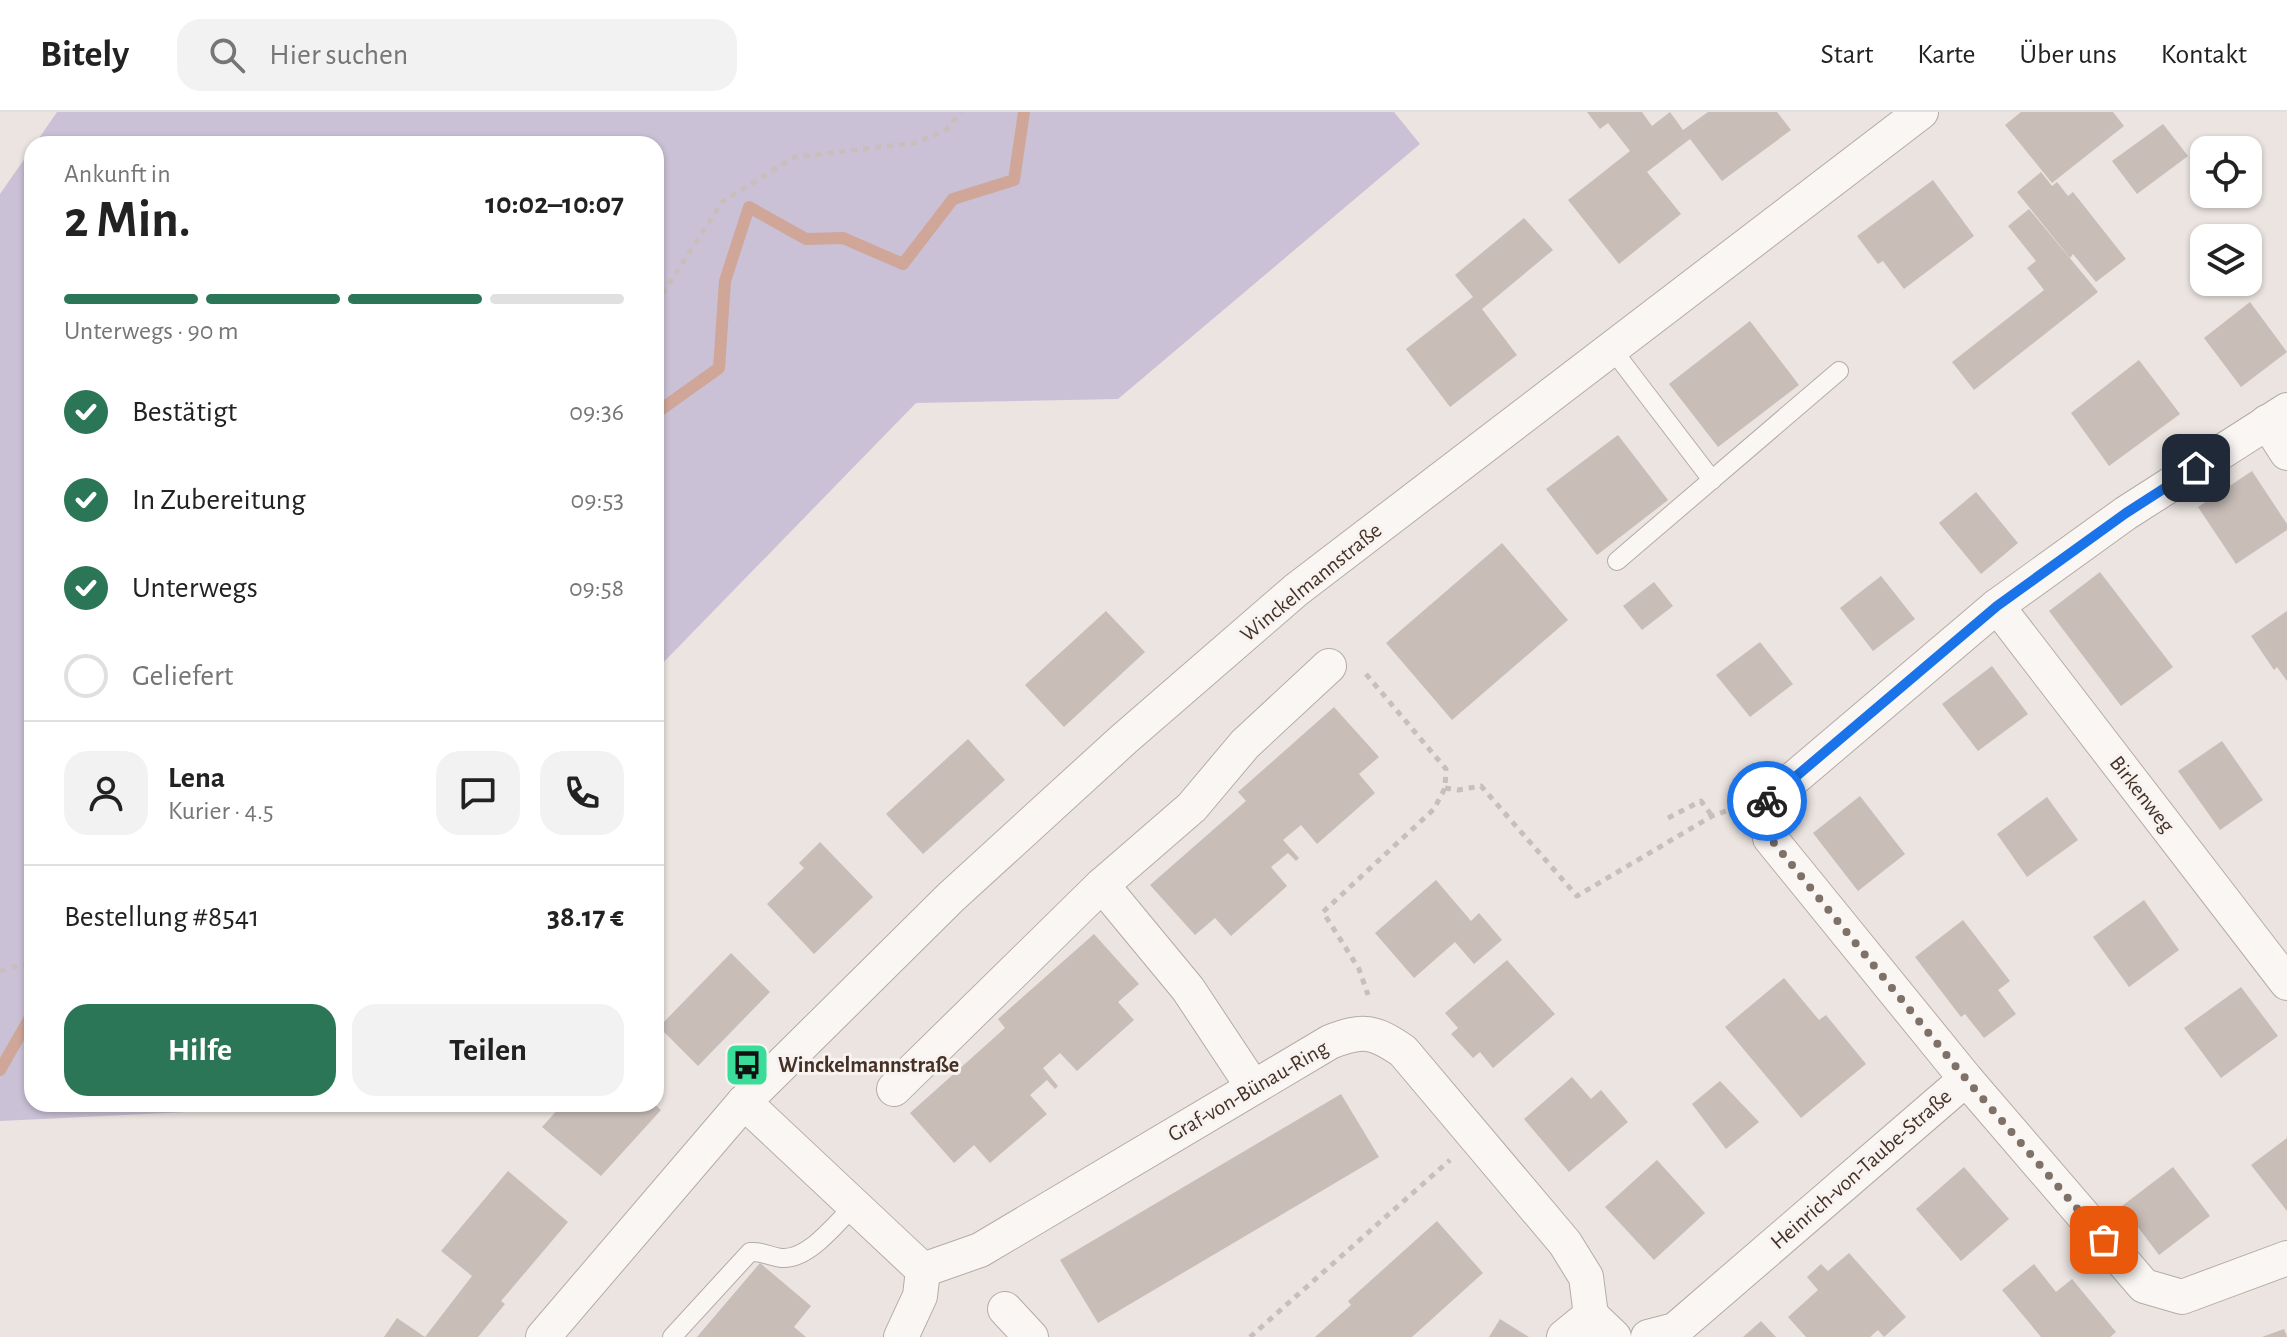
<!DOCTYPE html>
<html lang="de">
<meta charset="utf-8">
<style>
:root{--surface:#fff;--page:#f2f2f2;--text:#222;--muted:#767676;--line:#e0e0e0;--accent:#2c7658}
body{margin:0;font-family:"Alegreya Sans",sans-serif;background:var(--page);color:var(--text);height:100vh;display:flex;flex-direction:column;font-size:30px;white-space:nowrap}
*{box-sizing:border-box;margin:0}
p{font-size:26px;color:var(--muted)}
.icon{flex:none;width:44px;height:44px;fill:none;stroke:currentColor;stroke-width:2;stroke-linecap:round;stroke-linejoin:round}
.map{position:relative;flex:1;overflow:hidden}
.drawer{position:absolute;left:24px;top:24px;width:640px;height:976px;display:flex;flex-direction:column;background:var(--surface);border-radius:24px;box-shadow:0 2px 6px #0004}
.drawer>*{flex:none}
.controls{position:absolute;left:2190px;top:24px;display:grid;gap:16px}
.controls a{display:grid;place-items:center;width:72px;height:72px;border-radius:16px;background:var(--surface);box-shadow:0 2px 6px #0004;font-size:40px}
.pin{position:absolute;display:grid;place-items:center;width:68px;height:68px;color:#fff;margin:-34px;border-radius:16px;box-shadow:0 4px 12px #0006}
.courier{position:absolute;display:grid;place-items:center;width:80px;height:80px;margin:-40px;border:6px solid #1a73e8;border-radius:50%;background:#fff;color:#222;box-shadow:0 2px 10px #0007}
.head em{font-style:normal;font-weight:700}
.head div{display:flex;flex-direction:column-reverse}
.head{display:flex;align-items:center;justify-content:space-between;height:136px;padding:0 40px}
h1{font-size:52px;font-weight:700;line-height:60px}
.bar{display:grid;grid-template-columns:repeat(4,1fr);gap:12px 8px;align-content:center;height:96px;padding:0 40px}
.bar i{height:10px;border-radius:6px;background:var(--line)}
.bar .active{background:var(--accent)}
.bar p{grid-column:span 4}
.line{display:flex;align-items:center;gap:20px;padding:0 40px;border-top:2px solid var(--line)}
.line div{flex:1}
.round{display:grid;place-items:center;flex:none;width:84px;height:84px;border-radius:24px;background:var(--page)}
ol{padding:0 40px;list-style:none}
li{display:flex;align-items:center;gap:24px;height:88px}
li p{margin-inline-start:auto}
li .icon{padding:8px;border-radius:50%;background:var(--accent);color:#fff;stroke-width:4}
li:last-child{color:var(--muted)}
li i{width:44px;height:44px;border:4px solid var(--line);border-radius:50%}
.cta{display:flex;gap:16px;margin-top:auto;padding:16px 40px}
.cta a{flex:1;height:92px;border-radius:24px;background:var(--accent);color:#fff;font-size:32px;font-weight:700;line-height:92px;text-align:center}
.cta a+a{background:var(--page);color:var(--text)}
header{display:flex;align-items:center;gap:48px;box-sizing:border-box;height:112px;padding:0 40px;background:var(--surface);border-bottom:2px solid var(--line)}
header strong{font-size:38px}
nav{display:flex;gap:44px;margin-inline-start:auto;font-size:28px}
.search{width:560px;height:72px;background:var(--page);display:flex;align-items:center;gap:20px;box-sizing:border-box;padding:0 28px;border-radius:24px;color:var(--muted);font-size:30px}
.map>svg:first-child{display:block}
.green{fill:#cbc1d6}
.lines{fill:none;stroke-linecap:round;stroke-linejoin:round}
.stream{stroke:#cfa698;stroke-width:12}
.building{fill:#c9bdb7}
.lane-casing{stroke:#b6aba5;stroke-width:20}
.street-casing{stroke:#b6aba5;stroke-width:36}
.path{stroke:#c7bfbb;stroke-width:5;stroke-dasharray:6 6;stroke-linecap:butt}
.lane{stroke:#f9f6f4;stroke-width:18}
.street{stroke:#f9f6f4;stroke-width:34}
.done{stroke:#7f7068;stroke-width:8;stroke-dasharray:0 14.4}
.route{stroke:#1a73e8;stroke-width:10}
.labels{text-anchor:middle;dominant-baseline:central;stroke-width:6;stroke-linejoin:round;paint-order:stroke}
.street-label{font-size:22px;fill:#453227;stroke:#f8f3f0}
.poi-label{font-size:22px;font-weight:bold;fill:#453227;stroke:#f8f3f0;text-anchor:start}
</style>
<header>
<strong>Bitely</strong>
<div class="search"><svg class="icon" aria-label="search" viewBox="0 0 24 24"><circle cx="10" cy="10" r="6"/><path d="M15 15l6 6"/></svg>Hier suchen</div>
<nav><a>Start</a><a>Karte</a><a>Über uns</a><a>Kontakt</a></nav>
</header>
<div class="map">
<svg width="2287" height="1225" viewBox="0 0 2287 1225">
<rect width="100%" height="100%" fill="#ebe4e1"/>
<g class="green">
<path d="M57,0H1394L1420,32L1118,287L916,291L656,558V32H35Z"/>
<path d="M32,36V992H235L228,998L0,1009V82Z"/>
</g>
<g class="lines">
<g class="stream">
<path d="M656,301L719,256L725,169L749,95L806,127L843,126L903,152L953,87L1014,68L1024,0"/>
<path d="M0,958L32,902"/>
</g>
</g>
<g class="building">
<path d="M1587,0H1642L1652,14L1670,0L1683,18L1708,0H1777L1791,18L1722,69L1690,27L1647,60L1681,102L1619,152L1568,88L1630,39L1608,11L1600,17Z"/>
<path d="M2021,0H2113L2124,14L2052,71L2005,13Z"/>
<path d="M2163,12L2188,44L2137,82L2112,49Z"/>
<path d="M2041,60L2052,74L2057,70L2068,84L2073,80L2126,147L2096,170L2073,142L2070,146L2017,80Z"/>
<path d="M1933,68L1974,124L1904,177L1883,149L1878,152L1857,124Z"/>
<path d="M2029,97L2098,180L1974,278L1952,250L2044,178L2027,156L2036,149L2008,114Z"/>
<path d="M1524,106L1553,138L1482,197L1517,243L1450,295L1406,237L1473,185L1455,163Z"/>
<path d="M2250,190L2287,240L2241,275L2204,226Z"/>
<path d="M1750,209L1799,273L1718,335L1669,272Z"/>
<path d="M2139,248L2180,302L2109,354L2071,301Z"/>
<path d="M1618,323L1668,388L1597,443L1546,377Z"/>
<path d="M2252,359L2287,412V418L2236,452L2198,395Z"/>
<path d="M1976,380L2018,431L1981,462L1939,411Z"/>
<path d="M1502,431L1568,508L1452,608L1386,531Z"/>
<path d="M2100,460L2173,555L2121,594L2049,499Z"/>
<path d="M1881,464L1915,507L1873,539L1840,496Z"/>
<path d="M1654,470L1673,494L1642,518L1623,494Z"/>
<path d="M1106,499L1145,540L1064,615L1025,573Z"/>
<path d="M2287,499V569L2277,555L2274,558L2251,524Z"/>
<path d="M1760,530L1793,572L1750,605L1716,563Z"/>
<path d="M1992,554L2028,602L1978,639L1942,592Z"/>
<path d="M1334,595L1379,645L1359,662L1375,681L1317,732L1301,713L1283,728L1299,746L1296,749L1288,741L1271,755L1287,774L1231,824L1215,806L1195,823L1150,773L1246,689L1238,680Z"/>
<path d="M968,627L1005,668L923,742L886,702Z"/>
<path d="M2222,629L2263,688L2220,718L2178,659Z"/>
<path d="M1860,684L1905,742L1858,779L1813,721Z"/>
<path d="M2047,685L2078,728L2027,765L1997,722Z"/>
<path d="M820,730L873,785L814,842L767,792L804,756L799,751Z"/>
<path d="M1436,768L1471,809L1479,801L1502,828L1474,852L1455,830L1414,866L1375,821Z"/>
<path d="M2144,788L2179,838L2129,875L2093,825Z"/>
<path d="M1963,808L2010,869L1998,878L2016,902L1984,926L1965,902L1961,905L1915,845Z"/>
<path d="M1094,822L1139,872L1118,890L1134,908L1077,959L1060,941L1043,956L1058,974L1055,977L1047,968L1030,983L1047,1002L990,1051L974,1033L954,1051L910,1001L1005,916L998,907Z"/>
<path d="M731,841L770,880L698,954L659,915Z"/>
<path d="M1507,848L1555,902L1493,956L1480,940L1473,946L1451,922L1458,916L1445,901Z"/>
<path d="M1784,866L1819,908L1826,903L1866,952L1801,1006L1725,915Z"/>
<path d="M2241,875L2278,924L2221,966L2184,916Z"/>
<path d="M1572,965L1591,987L1601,978L1628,1010L1569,1060L1524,1007Z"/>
<path d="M1720,969L1759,1010L1726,1037L1692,992Z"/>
<path d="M1341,982L1379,1045L1098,1211L1060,1148Z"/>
<path d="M556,992H654L661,998L601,1064L542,1015L560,995Z"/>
<path d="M2287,1026V1099L2251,1053Z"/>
<path d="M1657,1048L1705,1101L1654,1148L1605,1095Z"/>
<path d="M1964,1055L2009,1107L1961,1149L1916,1097Z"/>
<path d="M2173,1055L2210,1104L2159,1143L2122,1094Z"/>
<path d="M508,1059L568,1110L501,1189L505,1192L478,1225H425L472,1164L441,1139Z"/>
<path d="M1437,1109L1483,1161L1412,1225H1315L1351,1193L1348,1189Z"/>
<path d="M1849,1141L1906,1205L1884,1225L1878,1218L1870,1225H1806L1788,1205L1818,1178L1807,1165L1821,1152L1828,1159Z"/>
<path d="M760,1151L811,1194L794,1215L806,1225H697Z"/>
<path d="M2034,1152L2056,1180L2072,1167L2116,1220L2110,1225H2041L2002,1178Z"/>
<path d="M397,1206L425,1225H384Z"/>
<path d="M1500,1207L1529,1225H1489Z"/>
<path d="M1761,1209L1776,1225H1743Z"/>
<path d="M2284,1217L2287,1225H2262Z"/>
</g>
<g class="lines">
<g class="lane-casing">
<g id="lane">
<path d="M1612,237L1712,368"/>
<path d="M1617,449L1839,259"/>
<path d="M672,1225L750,1140C763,1139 770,1145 782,1146C809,1148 837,1110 855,1093"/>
</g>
</g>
<g class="street-casing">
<g id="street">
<path d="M2287,298L2126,401L1997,494L1765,691L1770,726L1966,967L2144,1174L2182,1185L2287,1146"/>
<path d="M2267,310L2287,341"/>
<path d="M1997,494L2287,871"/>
<path d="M1102,773L1188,877L1253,975"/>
<path d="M894,977L1102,773L1192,695L1245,632L1329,554"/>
<path d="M744,990L923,1158"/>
<path d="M923,1158L980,1138L1330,930C1363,917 1374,919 1403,939L1565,1131L1586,1165L1591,1203L1564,1225"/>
<path d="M1005,1197L1031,1225"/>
<path d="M1591,1203L1614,1225"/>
<path d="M543,1225L744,990L951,785L1124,627L1296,478L1921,0"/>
<path d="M901,1225L920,1184L923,1158"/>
<path d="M1648,1225L1675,1218L1966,967"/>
</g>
</g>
<g class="path">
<path d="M656,192L722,90L794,45L915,31L946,18L961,0"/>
<path d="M1366,562L1446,657L1445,676L1434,697L1323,800L1359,857L1368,883"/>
<path d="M1445,676L1458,678L1481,674L1577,784L1712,704L1729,698"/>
<path d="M1668,706L1701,689L1712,704"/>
<path d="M0,859L32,850"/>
<path d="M1250,1225L1450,1048"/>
</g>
<use href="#lane" class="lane"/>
<use href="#street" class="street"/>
</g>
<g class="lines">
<path class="done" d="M1767,689L1770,726L1966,967L2104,1128"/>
<path class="route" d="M1767,689L1997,494L2126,401L2196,356"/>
</g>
<defs>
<g id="bus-square" transform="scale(2.3)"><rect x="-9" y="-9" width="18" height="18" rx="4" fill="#39dd99" stroke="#f8f3f0"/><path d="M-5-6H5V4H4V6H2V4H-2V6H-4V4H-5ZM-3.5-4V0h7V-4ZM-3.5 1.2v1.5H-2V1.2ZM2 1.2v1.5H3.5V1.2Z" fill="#111"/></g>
</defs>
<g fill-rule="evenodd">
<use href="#bus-square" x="747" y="953"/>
</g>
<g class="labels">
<g class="street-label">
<text transform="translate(1311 470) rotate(-39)">Winckelmannstraße</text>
<text transform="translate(2142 682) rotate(52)">Birkenweg</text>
<text transform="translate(1248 979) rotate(-30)">Graf-von-Bünau-Ring</text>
<text transform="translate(1861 1057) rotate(-41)">Heinrich-von-Taube-Straße</text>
</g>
<g class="poi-label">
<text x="778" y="953">Winckelmannstraße</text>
</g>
</g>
</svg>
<div class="controls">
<a><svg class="icon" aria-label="locate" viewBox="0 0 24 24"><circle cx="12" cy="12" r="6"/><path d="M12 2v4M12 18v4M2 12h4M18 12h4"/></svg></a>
<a><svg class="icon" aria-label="layers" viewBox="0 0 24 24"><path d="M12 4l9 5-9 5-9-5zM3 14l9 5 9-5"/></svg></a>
</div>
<div class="pin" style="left:2104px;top:1128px;background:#ea580c"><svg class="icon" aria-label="bag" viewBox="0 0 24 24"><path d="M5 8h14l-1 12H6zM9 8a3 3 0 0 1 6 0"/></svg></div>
<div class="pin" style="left:2196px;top:356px;background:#1f2937"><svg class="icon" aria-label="home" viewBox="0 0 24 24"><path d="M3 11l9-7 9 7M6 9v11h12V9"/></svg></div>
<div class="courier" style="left:1767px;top:689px"><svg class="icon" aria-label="bike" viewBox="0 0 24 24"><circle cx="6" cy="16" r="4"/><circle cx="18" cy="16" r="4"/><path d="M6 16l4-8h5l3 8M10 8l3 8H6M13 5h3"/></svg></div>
<section class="drawer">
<div class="head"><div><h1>2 Min.</h1><p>Ankunft in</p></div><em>10:02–10:07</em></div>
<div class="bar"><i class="active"></i><i class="active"></i><i class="active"></i><i></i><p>Unterwegs · 90 m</p></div>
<ol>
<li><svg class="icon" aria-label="check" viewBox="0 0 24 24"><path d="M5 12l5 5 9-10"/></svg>Bestätigt<p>09:36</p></li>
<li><svg class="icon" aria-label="check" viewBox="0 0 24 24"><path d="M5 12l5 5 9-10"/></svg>In Zubereitung<p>09:53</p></li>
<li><svg class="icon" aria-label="check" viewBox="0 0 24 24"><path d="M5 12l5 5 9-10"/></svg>Unterwegs<p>09:58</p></li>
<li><i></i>Geliefert</li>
</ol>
<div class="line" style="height:144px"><a class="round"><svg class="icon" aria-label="person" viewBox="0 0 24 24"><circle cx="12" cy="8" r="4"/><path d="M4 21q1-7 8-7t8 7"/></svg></a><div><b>Lena</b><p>Kurier · 4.5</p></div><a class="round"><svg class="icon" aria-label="chat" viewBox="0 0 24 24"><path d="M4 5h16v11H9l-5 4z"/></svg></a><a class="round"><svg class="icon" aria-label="phone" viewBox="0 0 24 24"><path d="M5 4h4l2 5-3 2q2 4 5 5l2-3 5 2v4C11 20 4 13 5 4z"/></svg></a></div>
<div class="line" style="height:104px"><div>Bestellung #8541</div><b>38.17 €</b></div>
<div class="cta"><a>Hilfe</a><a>Teilen</a></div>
</section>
</div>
